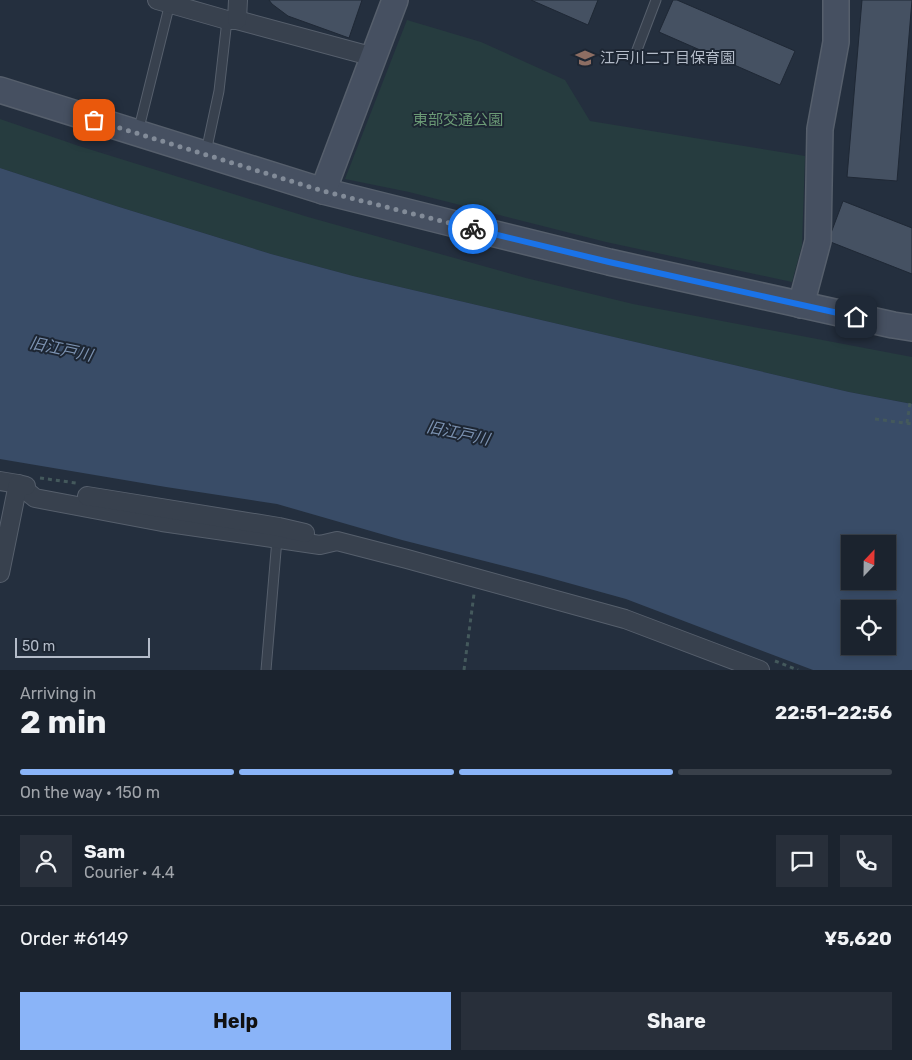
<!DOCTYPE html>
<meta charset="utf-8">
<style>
:root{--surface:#1b232e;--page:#282f3a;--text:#f1f3f6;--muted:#a0a4aa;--line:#39404a;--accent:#8ab4f8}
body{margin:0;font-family:Rubik,"Noto Sans JP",sans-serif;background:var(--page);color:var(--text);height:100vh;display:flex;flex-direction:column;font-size:19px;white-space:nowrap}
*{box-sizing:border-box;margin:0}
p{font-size:16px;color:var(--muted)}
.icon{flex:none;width:28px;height:28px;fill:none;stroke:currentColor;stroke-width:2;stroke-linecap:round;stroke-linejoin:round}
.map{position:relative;height:670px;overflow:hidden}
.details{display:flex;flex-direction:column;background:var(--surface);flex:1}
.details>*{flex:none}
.needle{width:32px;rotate:22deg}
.fabs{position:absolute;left:841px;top:535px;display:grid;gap:10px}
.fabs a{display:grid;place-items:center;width:55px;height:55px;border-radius:0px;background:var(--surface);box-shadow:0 2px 8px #0003,0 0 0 1px var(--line);font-size:25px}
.scale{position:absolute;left:15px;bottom:12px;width:135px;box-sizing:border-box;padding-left:5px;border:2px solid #b4bcc9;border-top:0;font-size:14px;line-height:18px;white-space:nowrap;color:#b4bcc9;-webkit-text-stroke:4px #1d2633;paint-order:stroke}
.pin{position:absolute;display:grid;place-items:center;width:42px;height:42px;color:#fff;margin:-21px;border-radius:10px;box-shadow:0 2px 8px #0006}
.courier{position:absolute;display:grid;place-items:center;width:50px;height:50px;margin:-25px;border:4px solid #1a73e8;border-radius:50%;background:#fff;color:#222;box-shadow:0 1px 6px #0007}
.headline em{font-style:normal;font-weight:700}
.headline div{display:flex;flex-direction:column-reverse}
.headline{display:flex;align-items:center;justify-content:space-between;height:85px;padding:0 20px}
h1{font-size:32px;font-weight:700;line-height:38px}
.bar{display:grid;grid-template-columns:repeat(4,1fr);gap:8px 5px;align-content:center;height:60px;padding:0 20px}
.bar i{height:6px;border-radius:4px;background:var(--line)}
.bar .selected{background:var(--accent)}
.bar p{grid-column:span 4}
.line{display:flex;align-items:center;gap:12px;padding:0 20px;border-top:1px solid var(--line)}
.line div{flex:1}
.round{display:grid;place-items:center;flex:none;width:52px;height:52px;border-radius:0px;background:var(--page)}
.primary-button{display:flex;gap:10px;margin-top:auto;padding:10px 20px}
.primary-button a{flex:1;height:58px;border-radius:0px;background:var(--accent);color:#111;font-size:20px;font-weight:700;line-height:58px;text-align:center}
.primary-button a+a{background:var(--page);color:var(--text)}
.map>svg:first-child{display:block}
.green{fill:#263c3f}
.water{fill:#394c67;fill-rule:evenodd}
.building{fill:#455162;stroke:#1f2835}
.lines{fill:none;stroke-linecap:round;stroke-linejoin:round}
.lane-casing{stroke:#565f6c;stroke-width:11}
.street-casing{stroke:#565f6c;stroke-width:20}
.secondary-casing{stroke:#565f6c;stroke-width:28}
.path{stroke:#44595c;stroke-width:3;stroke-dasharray:4 4;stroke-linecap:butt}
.lane{stroke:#38414e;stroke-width:9}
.street{stroke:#38414e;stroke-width:18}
.secondary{stroke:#465061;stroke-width:25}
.done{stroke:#828b98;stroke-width:5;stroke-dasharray:0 9}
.route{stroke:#1a73e8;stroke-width:6}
.labels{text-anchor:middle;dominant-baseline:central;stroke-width:4;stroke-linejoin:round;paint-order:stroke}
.poi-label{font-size:15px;fill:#b4bcc9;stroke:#1d2633;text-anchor:start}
.park-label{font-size:15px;fill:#6b9a76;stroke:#1d2633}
.water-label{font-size:16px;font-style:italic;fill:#7c92b1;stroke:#1d2633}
</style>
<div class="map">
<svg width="912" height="670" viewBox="0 0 912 670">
<rect width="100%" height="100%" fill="#242f3e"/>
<g class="green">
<path d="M407,20L481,42L565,80L590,121L805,156L802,245L792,282L606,242L409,192L345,179Z"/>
<path d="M0,119L79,146L308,217L526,278L633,304L912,357V404L849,392L353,276L271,254L116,206L0,168Z"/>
</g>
<path class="water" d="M0,168L116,206L271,254L353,276L849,392L912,404V670H813L626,599L543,576L402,540L277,504L166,487L0,459ZM850,544H888V581H850ZM850,609H888V646H850Z"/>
<g class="building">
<path d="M269,0H362L349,38L288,16L272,4Z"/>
<path d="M531,0H598L588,25Z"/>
<path d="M673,0H677L795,51L780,85L659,32Z"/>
<path d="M862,0H912L897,181L847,177Z"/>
<path d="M843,201L912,228V274L828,241Z"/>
</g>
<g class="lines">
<g class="lane-casing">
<g id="lane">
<path d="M637,50L656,0"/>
<path d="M141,120L170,3"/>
<path d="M206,152L219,91L227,20"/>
<path d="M266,670L277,539"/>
</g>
</g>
<g class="street-casing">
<g id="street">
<path d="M157,0L227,20H237L374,57"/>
<path d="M237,20L238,0"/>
<path d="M0,481L18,484L35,498L162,522L320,545L337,541L407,559L625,619L760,670"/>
<path d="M87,496L279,527L305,533"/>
<path d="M0,573L18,484L26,486"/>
</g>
</g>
<g class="secondary-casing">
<g id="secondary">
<path d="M0,90L323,191L467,227L609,262L893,325L912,328"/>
<path d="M323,191L395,0"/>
<path d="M801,305L818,241L820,129L836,42V0"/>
</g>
</g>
<g class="path">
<path d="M875,419L912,424"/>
<path d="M907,423L910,403"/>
<path d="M40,478L76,483"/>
<path d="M775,661L798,670"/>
<path d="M464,670L474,594"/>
</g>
<use href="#lane" class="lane"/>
<use href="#street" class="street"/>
<use href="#secondary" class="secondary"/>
</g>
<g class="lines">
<path class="done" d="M94,120L323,191L473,229"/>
<path class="route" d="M473,229L609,262L856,317"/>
</g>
<defs>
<g id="school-bare" transform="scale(1.5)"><path d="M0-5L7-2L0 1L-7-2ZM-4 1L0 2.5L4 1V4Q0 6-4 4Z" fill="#8d6e63" stroke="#1d2633" stroke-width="2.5" paint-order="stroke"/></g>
</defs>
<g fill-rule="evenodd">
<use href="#school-bare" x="585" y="58"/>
</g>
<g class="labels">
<g class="poi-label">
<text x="600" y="58">江戸川二丁目保育園</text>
</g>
<g class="park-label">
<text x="458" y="120">東部交通公園</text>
</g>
<g class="water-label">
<text transform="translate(61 349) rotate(12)">旧江戸川</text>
<text transform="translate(458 433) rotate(12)">旧江戸川</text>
</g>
</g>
</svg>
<div class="fabs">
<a><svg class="needle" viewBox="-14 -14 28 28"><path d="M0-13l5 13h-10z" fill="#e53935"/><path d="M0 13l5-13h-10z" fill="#a0a4aa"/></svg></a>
<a><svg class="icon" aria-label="locate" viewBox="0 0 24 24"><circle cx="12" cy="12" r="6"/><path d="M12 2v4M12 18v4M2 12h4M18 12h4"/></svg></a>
</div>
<div class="scale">50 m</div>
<div class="pin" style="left:94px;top:120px;background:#ea580c"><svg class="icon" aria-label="bag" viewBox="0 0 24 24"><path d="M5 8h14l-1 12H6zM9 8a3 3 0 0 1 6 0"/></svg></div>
<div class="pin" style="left:856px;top:317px;background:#1f2937"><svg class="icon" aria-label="home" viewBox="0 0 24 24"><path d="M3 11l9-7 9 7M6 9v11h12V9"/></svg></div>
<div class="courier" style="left:473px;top:229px"><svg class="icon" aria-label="bike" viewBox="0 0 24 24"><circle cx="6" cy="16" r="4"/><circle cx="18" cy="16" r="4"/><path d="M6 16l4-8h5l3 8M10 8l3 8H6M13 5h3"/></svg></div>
</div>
<section class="details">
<div class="headline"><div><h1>2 min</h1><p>Arriving in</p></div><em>22:51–22:56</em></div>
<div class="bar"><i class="selected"></i><i class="selected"></i><i class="selected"></i><i></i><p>On the way · 150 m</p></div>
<div class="line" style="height:90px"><a class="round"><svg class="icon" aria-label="person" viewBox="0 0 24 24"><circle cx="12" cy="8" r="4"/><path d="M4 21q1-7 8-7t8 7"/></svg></a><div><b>Sam</b><p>Courier · 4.4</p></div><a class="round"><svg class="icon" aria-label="chat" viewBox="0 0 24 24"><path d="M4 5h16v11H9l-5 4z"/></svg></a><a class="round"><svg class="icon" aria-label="phone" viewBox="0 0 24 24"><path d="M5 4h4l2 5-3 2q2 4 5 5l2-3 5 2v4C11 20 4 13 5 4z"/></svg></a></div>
<div class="line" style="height:65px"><div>Order #6149</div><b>¥5,620</b></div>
<div class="primary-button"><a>Help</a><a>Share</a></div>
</section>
